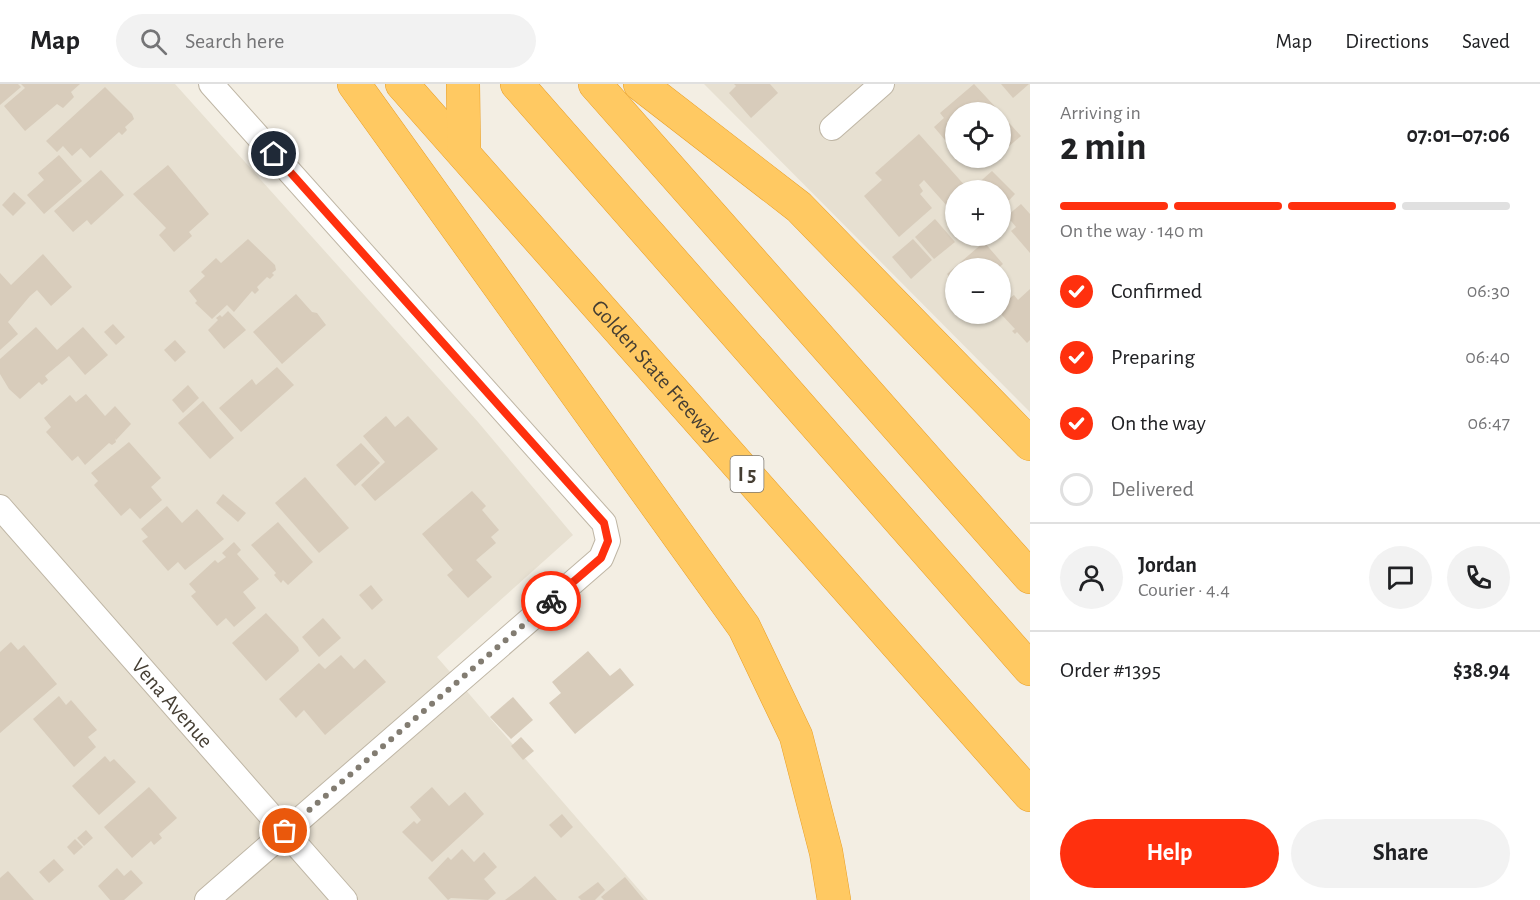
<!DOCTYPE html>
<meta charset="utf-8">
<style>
:root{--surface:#fff;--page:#f2f2f2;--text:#202124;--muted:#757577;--line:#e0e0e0;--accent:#ff300e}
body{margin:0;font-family:"Alegreya Sans",sans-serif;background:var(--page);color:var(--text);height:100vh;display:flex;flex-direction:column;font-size:22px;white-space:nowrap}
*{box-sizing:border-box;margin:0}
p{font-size:20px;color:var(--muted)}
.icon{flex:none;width:33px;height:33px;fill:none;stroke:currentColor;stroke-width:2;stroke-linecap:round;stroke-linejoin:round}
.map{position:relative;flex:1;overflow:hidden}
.drawer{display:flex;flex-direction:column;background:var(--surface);width:510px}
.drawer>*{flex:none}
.fabs{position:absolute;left:945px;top:18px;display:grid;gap:12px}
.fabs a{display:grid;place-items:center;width:66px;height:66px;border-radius:50%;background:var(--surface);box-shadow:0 2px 4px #0004;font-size:30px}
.pin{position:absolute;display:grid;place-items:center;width:51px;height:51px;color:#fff;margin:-26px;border:3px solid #fff;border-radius:50%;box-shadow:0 2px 6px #0007}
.courier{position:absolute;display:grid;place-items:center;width:60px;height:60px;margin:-30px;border:4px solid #ff300e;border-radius:50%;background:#fff;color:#222;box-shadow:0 2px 8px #0007}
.head em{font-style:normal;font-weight:700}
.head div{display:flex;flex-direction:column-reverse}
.head{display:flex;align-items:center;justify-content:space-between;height:102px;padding:0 30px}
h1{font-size:39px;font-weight:700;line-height:45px}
.bar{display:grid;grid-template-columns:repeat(4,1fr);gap:9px 6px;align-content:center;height:72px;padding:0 30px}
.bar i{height:8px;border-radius:4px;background:var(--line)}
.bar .current{background:var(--accent)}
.bar p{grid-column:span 4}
.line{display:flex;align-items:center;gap:15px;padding:0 30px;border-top:2px solid var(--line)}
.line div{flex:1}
.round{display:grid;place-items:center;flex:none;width:63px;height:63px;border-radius:32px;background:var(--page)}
ol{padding:0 30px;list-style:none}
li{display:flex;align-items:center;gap:18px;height:66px}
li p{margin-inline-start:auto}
li .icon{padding:6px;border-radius:50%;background:var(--accent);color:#fff;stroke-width:4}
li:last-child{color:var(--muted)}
li i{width:33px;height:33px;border:3px solid var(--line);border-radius:50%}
.primary-button{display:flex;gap:12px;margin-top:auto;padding:12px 30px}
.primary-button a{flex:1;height:69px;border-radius:36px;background:var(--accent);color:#fff;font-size:24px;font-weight:700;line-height:69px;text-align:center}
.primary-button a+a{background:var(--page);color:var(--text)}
header{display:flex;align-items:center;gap:36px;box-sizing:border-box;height:84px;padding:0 30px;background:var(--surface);border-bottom:2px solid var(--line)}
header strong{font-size:28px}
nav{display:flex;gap:33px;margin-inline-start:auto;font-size:21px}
.search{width:420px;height:54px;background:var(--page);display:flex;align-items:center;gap:15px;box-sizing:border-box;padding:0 21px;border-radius:33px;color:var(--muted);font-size:22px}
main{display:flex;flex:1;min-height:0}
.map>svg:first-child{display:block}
.residential{fill:#e7e0d1;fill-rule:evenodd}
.building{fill:#d8ccbb}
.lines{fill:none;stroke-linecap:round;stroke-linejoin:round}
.minor-casing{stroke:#bfb6a5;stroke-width:26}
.motorway-casing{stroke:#e89f28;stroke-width:34}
.minor{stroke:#fff;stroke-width:24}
.motorway{stroke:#ffc962;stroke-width:33}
.done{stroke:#827c71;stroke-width:6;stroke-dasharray:0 10.8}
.route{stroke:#ff300e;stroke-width:8}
.labels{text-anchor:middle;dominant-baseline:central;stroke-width:4.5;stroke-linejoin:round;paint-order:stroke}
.shield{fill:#fff;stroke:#7d7870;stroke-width:1.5}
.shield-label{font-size:21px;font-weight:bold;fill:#453e33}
.street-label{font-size:22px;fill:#453e33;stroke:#fff}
</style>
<header>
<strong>Map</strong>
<div class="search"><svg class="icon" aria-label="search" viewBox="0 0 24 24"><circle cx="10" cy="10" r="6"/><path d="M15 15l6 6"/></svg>Search here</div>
<nav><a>Map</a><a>Directions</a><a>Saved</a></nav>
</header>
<main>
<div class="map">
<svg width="1030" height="816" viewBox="0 0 1030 816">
<rect width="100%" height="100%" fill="#f3eee3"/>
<g class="residential">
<path d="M0,0H175L478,338L573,451L437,573L648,816H0Z"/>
<path d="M704,0H1030V328ZM956,28H1000V74H956ZM956,106H1000V152H956ZM956,184H1000V230H956Z"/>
</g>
<g class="building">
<path d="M0,0H18L21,3L0,21Z"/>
<path d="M21,0H80L71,8L74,13L63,24L57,20L25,47L4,22L25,4Z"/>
<path d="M734,0H770L778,9L751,34L729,9L736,2Z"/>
<path d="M974,0L1000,28H956V69L934,43L944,34L940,29Z"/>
<path d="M1001,0H1029L1013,14Z"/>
<path d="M105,3L132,30L134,35L125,43L127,46L122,51L119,48L90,74L81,64L72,72L63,62L57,68L46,57Z"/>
<path d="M1000,29L1021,52L1000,70Z"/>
<path d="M919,50L967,104L956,106V114L947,122L924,96L919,101L923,107L920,110L932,124L899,153L864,112L882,96L875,89Z"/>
<path d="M59,71L82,97L44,130L27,111L44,96L38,89Z"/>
<path d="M168,81L209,130L189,148L192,152L174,168L159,151L166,144L133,110Z"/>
<path d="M101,86L124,111L91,141L87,136L73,148L54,127Z"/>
<path d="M992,87L1015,110L1000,126V106H977L974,103Z"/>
<path d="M14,108L26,119L13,132L2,121Z"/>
<path d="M1021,120L1030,130V169L1011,147L1016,143L1007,132Z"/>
<path d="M935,135L955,158L934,175L915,153Z"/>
<path d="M248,155L275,181L276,186L272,189L274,191L270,195L267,193L257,203L259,206L255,210L252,207L234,228L227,221L212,235L195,219L197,217L189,207L205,192L201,188L216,174L221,179Z"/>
<path d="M913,155L932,176L911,195L892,173Z"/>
<path d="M984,158L1003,180L998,184H956V199L947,190Z"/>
<path d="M43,170L72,203L51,222L37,206L30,212L8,238L18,250L0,266V189L11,201Z"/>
<path d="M1030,205V256L1027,259L1017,248L1015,250L1012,247L1015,245L1000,229V221L1014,211L1018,216Z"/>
<path d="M296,210L312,228L317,229L326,241L282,280L253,248Z"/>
<path d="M228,227L246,246L224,265L208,246L218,236L216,234L220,231L222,233Z"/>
<path d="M113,240L125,253L116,261L104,248Z"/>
<path d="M36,243L57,266L83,243L108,271L85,291L69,272L45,292L48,296L42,301L39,298L20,315L9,305L0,290V275Z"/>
<path d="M175,256L186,268L175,278L164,266Z"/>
<path d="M277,283L294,301L241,348L219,324L252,295L256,301Z"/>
<path d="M188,301L199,314L183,329L172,316Z"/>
<path d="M86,310L105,332L115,322L131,340L116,356L115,354L116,358L112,361L109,359L85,381L78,372L72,377L46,348L51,343L44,334L70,311L76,318Z"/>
<path d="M203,317L234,354L210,375L178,339Z"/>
<path d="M386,332L395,343L408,332L438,365L375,417L361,401L385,378L363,352Z"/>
<path d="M129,358L161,394L151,403L162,416L140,435L130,424L121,432L94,401L98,397L91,389Z"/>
<path d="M361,359L380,379L355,402L336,381Z"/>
<path d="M305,393L349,444L319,469L275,419Z"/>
<path d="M472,407L486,422L482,426L499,446L491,453L496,459L476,476L492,493L468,514L447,491L453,486L422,450Z"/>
<path d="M223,410L246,429L238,438L216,419Z"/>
<path d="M167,422L182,439L197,425L224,455L185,486L178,478L168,487L142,457L148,453L141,445Z"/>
<path d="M278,438L313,478L288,501L283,496L281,499L274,491L276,489L251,461Z"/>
<path d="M234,458L241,466L237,470L259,495L243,508L256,524L234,543L226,534L217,542L191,512L196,508L189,500L215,476L218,479L226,473L222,469Z"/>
<path d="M371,501L383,516L372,526L359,511Z"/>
<path d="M266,529L298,563L299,567L266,597L232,559Z"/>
<path d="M323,534L341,554L319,573L302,553Z"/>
<path d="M11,558L18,566L24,561L57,600L0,649V568Z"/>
<path d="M588,567L610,592L620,584L634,601L575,650L549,619L561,609L552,598Z"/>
<path d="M341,571L354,585L365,575L386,598L325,651L304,626L296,634L279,615L319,579L325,585Z"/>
<path d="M59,612L66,621L71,616L97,646L88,653L96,663L74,683L33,635Z"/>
<path d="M513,613L533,636L511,655L490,633Z"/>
<path d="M521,653L534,667L523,676L511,662Z"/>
<path d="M105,672L110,678L114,675L136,698L99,731L72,702Z"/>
<path d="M149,703L177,734L159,750L162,754L154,761L151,757L132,774L104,743Z"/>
<path d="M432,703L449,722L465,708L484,730L432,778L402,748L414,737L417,740L421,736L410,723Z"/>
<path d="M562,730L573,743L561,754L549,741Z"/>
<path d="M86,746L93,754L84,762L77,754Z"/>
<path d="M75,755L83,763L74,771L67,763Z"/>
<path d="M462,765L474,778L484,768L497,783L484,795L496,809L488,816L451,814L448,816L428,794L448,773L451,776Z"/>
<path d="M54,775L64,786L49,799L39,788Z"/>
<path d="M117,784L124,792L131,786L143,799L124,816H110L98,802Z"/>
<path d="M8,787L34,816H0V794Z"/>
<path d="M535,792L557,816H505L521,804Z"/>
<path d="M625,793L644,816H604L601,813Z"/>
<path d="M598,798L605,806L595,816H581L578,813Z"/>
</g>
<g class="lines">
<g class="minor-casing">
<g id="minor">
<path d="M832,44L882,0"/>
<path id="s1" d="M0,423L345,816"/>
<path d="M207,816L601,474L608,457L604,439L211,0"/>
</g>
</g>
<g class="motorway-casing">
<g id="motorway">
<path d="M354,0L744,543L796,652L826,768L834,816"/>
<path id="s2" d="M402,0L1030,711"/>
<path d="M463,0L464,69"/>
<path d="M517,0L1030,585"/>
<path d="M595,0L1030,493"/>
<path d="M640,0L799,123L1030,360"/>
</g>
</g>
<use href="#minor" class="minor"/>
<use href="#motorway" class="motorway"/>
</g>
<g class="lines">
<path class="done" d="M285,747L551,517"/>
<path class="route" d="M274,70L604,439L608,457L601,474L551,517"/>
</g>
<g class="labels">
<rect class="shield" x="730.5" y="372" width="33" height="36" rx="4.5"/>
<g class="shield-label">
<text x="747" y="390">I 5</text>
</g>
<g class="street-label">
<text stroke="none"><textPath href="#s2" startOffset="384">Golden State Freeway</textPath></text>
<text stroke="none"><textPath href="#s1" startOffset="261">Vena Avenue</textPath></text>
</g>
</g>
</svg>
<div class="fabs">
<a><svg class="icon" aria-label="locate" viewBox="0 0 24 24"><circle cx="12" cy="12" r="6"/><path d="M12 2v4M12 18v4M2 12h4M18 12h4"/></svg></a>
<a>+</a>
<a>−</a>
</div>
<div class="pin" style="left:285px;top:747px;background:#ea580c"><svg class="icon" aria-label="bag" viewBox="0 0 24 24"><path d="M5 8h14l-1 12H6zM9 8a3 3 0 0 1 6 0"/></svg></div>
<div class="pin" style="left:274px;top:70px;background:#1f2937"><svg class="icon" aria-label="home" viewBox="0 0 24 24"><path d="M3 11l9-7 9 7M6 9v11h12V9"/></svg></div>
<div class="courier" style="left:551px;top:517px"><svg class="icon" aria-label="bike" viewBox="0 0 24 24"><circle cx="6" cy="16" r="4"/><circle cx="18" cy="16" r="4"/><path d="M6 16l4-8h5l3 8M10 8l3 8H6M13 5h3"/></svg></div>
</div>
<section class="drawer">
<div class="head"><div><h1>2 min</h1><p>Arriving in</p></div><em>07:01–07:06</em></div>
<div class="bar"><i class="current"></i><i class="current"></i><i class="current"></i><i></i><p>On the way · 140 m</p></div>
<ol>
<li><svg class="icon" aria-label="check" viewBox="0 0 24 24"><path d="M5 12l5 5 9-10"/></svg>Confirmed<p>06:30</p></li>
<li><svg class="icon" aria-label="check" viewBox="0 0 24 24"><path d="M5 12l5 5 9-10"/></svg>Preparing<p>06:40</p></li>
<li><svg class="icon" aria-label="check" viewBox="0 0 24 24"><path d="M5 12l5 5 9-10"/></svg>On the way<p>06:47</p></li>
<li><i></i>Delivered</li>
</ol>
<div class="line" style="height:108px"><a class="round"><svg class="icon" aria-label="person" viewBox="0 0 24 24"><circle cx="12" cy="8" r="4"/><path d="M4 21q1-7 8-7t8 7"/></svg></a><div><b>Jordan</b><p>Courier · 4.4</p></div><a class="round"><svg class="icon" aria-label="chat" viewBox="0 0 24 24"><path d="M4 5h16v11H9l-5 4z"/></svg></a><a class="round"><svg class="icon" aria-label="phone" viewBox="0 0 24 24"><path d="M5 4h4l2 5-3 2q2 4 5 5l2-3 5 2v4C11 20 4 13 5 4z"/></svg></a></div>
<div class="line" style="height:78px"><div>Order #1395</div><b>$38.94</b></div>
<div class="primary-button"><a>Help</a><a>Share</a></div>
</section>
</main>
